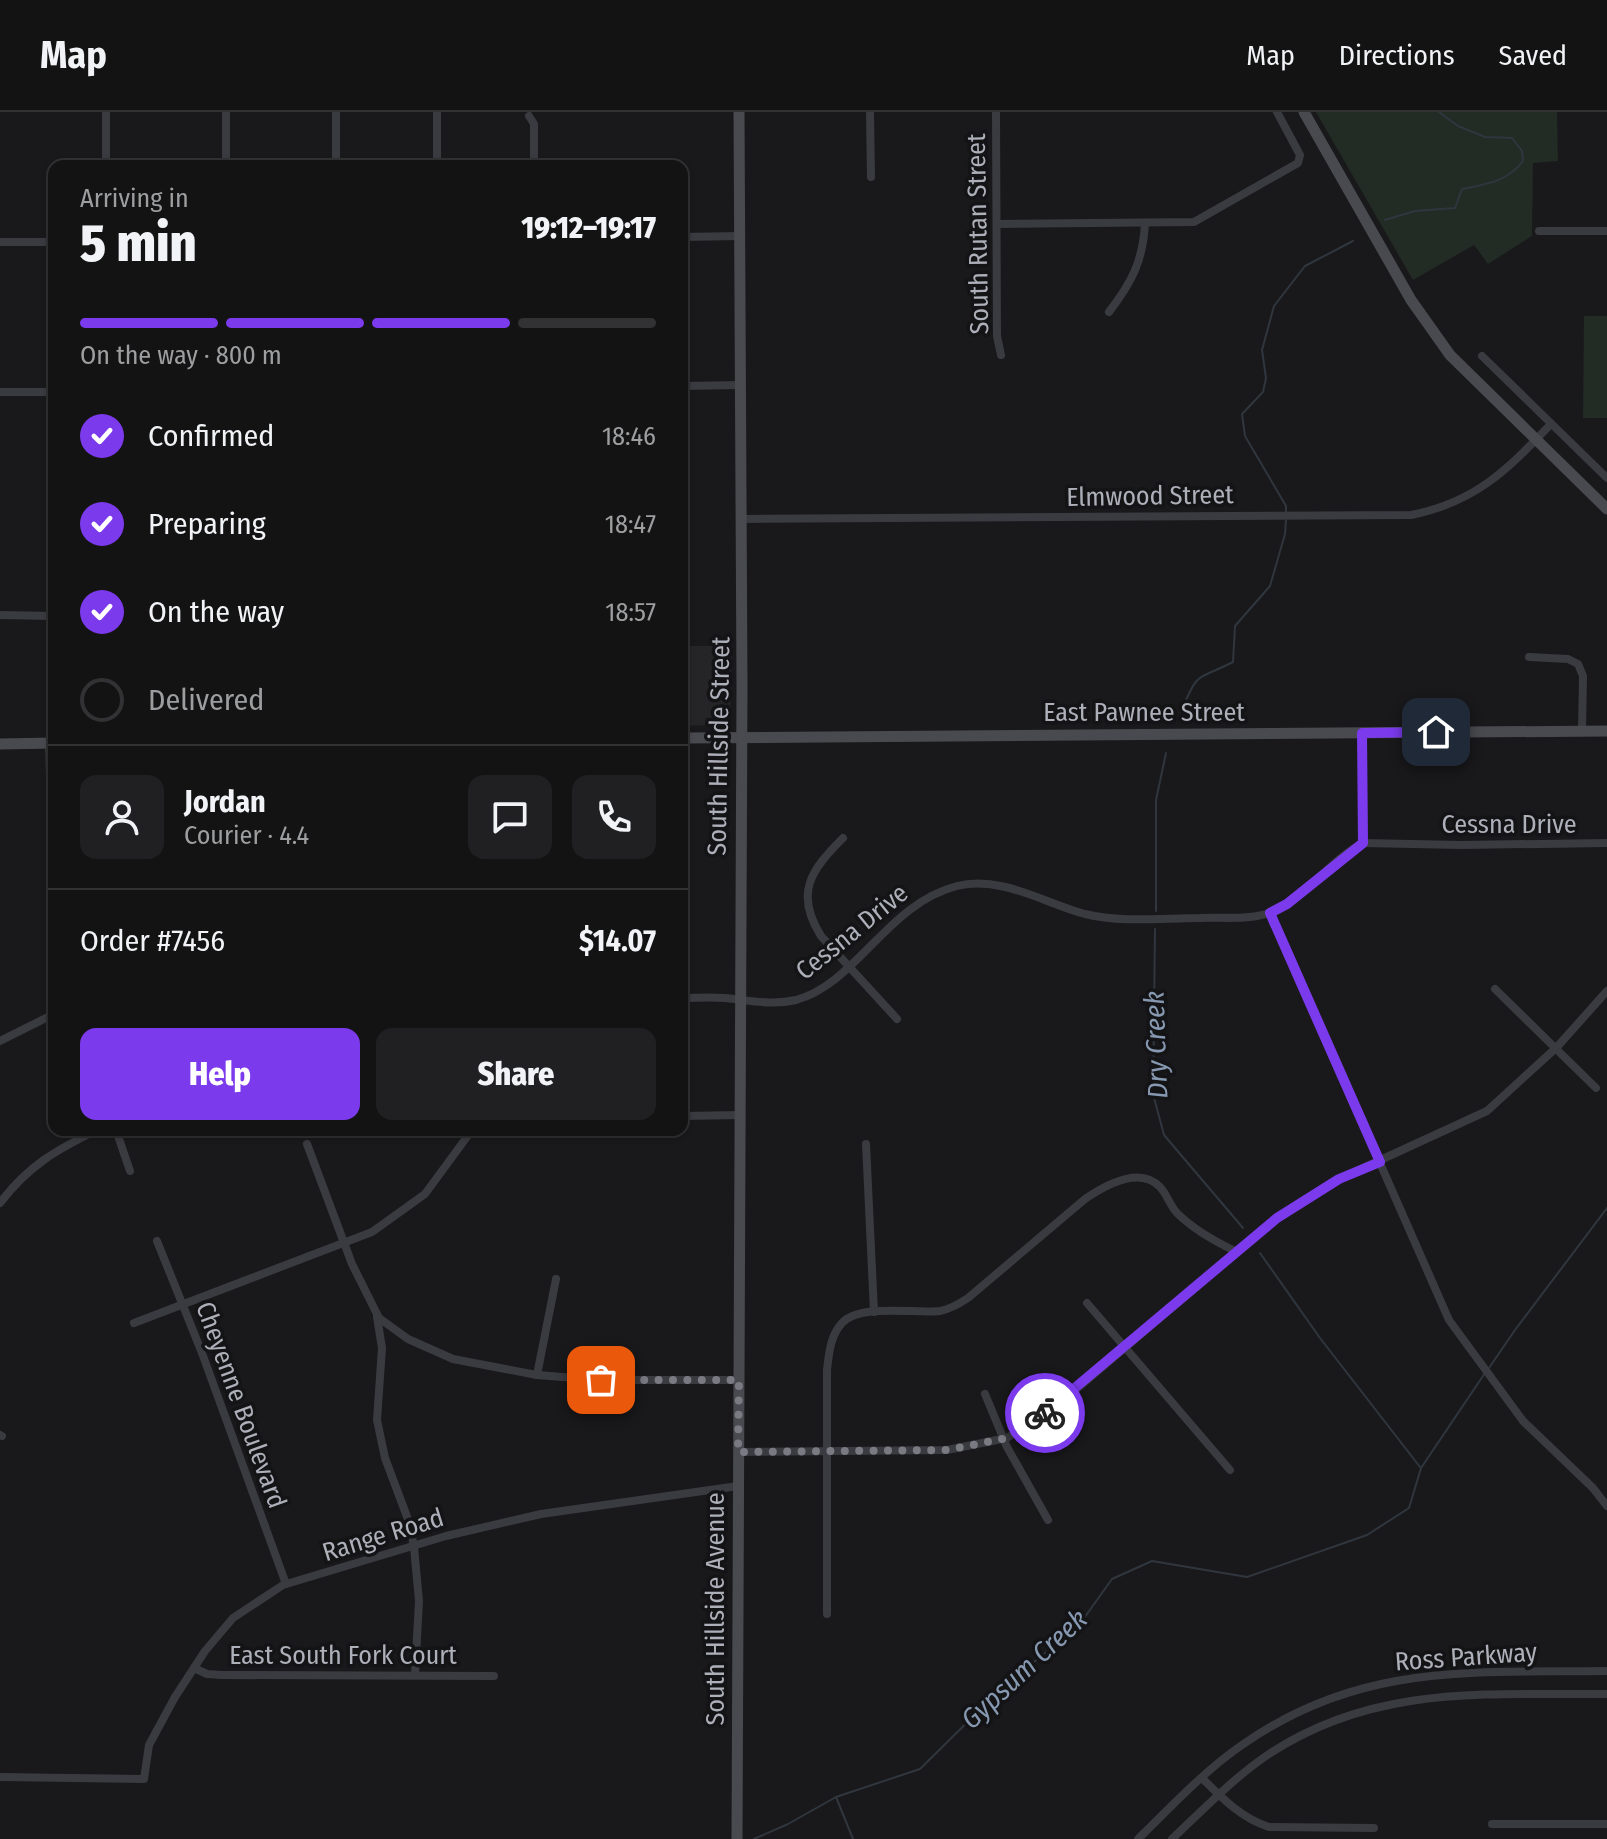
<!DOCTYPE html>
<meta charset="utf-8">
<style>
:root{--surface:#131314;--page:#202022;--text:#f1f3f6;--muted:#9d9ea0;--line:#323234;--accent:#7c3aed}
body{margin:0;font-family:"Fira Sans Condensed",sans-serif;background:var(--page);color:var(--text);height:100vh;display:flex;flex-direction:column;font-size:30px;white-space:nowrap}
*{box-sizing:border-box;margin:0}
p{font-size:26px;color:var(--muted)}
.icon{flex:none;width:44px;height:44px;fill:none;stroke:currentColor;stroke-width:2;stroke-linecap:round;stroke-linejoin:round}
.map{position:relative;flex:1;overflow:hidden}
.details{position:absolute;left:48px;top:48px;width:640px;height:976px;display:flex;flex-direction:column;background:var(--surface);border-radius:16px;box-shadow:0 2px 6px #0004,0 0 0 2px var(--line)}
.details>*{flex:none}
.pin{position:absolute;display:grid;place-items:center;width:68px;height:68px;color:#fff;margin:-34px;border-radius:16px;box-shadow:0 4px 12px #0006}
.courier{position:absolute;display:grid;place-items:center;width:80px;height:80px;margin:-40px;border:6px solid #7c3aed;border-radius:50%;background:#fff;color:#222;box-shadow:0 2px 10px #0007}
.overview em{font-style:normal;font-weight:800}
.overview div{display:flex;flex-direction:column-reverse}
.overview{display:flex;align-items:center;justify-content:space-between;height:136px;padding:0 32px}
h1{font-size:52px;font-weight:800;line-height:60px}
.bar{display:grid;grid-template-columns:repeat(4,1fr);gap:12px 8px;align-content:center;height:96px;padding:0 32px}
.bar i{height:10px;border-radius:6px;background:var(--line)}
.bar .selected{background:var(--accent)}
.bar p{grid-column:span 4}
.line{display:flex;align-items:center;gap:20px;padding:0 32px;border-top:2px solid var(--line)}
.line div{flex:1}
.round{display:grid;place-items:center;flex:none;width:84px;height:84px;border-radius:16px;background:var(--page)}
ol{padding:0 32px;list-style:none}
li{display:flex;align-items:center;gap:24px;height:88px}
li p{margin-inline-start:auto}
li .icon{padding:8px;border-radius:50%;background:var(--accent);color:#fff;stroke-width:4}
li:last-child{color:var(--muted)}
li i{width:44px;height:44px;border:4px solid var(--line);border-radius:50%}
.primary-button{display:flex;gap:16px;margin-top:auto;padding:16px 32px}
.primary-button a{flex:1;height:92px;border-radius:16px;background:var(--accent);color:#fff;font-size:32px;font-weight:800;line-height:92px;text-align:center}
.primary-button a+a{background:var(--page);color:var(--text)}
header{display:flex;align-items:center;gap:48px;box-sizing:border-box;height:112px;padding:0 40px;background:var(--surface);border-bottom:2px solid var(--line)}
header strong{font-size:38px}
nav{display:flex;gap:44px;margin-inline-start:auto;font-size:28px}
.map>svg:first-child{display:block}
.built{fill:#252528}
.green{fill:#232b25}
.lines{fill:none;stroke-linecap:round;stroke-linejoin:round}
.stream{stroke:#30363e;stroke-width:2}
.street{stroke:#3a3b40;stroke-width:8}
.secondary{stroke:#494a4f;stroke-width:11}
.done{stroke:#797a82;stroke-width:8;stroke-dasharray:0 14.4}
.route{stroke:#7c3aed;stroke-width:10}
.labels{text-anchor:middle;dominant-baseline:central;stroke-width:7;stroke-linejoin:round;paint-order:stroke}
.street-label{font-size:26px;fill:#adafb9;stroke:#141416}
.water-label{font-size:28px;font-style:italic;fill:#8799b1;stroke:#141416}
</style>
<header>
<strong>Map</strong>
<nav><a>Map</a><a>Directions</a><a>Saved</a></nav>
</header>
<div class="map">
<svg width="1607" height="1727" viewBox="0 0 1607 1727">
<rect width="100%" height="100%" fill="#19191b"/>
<path class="built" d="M682,534H732L730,596L723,610L710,613L682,614Z"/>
<g class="green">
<path d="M1316,0H1557L1558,49L1533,51L1532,124L1488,152L1474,133L1413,168Z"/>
<path d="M1584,204H1607V306H1583Z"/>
</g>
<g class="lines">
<g class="stream">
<path d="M1385,108L1415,99L1455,96L1462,77C1487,72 1507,70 1523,49L1522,39L1512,26L1485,25L1458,14L1439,0"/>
<path d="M1286,402V394L1245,324L1242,302L1263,280L1266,266L1262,238L1274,194L1305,154L1353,129"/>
<path d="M1181,600C1198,558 1196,569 1233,550L1235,514L1270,474L1285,422L1286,408"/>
<path d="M1156,799V688L1166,641"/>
<path d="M1155,817L1153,982L1164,1023L1243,1116"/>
<path d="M1260,1141L1320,1226L1420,1355"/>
<path d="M1489,1256L1515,1218L1607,1096"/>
<path d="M836,1685L853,1727"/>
<path d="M754,1727L788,1712L836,1685L920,1657L1006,1572L1077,1516L1112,1467L1152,1449L1247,1465L1367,1423L1409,1396L1421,1356L1485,1261"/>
</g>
<g class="street">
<path d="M106,0V54"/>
<path d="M226,0V54"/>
<path d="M336,0V54"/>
<path d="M437,0V54"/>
<path d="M870,0L871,65"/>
<path d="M996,0L997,224L1001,243"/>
<path d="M529,4L534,12V54"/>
<path d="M997,112L1194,110L1298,51L1300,43L1277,0"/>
<path d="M1539,119H1607"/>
<path d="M682,125L740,124"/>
<path d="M0,130H54"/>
<path d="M1109,200C1132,170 1143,149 1145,111"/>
<path d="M1482,244L1607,366"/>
<path d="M682,274L741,273"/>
<path d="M0,280H54"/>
<path d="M741,407L1411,403C1476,390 1507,358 1551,312"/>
<path d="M0,503L54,504"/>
<path d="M1529,545L1568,547L1578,552L1583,564L1582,619"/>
<path d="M1362,621L1363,731"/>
<path d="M49,631L54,797"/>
<path d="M843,726C811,758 794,781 821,824L897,907"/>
<path d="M1363,731L1461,733L1607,731"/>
<path d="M1270,801L1449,1208L1523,1309L1593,1376L1607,1394"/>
<path d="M1495,877L1596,976"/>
<path d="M682,886C696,886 710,885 724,886C749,888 771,894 796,888C857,871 887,792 957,774C1001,763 1044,791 1085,802C1122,811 1162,806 1200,806C1221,805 1246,808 1266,802C1305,789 1328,749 1363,731"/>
<path d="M0,929L54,902"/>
<path d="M682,1004L741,1003"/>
<path d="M116,1018L130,1059"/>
<path d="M307,1032L352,1152L379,1206L408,1227L453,1247L537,1263L601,1268H739"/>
<path d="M866,1032L874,1200"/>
<path d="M0,1091C28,1054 56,1038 97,1018"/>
<path d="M157,1129L202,1241L286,1472"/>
<path d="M1087,1191L1230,1358"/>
<path d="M377,1205L382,1236L377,1308L385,1346L409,1410L414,1435L419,1489L415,1562"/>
<path d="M134,1211L372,1120L425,1082L472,1018"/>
<path d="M537,1263L556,1167"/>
<path d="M985,1282L1007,1335L1048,1408"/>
<path d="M0,1323L2,1324"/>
<path d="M738,1340L947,1338L1007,1326L1059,1292L1277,1106L1339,1067L1487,999L1557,935L1607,879"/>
<path d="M827,1502V1258C829,1242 830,1224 842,1211C860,1191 914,1202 940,1199C951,1197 959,1192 968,1186L1085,1087C1104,1074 1139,1053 1160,1075C1167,1082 1170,1094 1177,1101C1194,1118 1214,1129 1235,1139"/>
<path d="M194,1556L207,1562L222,1563L494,1564"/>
<path d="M0,1665L144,1667L149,1633L175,1585L205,1539L233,1506L283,1473L446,1424L541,1402L738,1374"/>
<path d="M1202,1666C1222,1686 1241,1706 1269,1715L1374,1716"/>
<path d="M1492,1712H1607"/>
<path d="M1138,1727C1171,1695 1204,1659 1242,1633C1360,1550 1471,1561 1607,1559"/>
<path d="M1172,1727C1203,1698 1233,1666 1269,1642C1375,1572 1486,1583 1607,1582"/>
</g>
<g class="secondary">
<path d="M1304,0L1411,188L1450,243L1607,397"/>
<path d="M682,626L1607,619"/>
<path d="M0,632L54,631"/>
<path d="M737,1727L742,574L739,0"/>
</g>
</g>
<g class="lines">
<path class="done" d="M601,1268H739L738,1340L947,1338L1007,1326L1045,1301"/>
<path class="route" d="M1045,1301L1277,1106L1339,1067L1380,1050L1270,801L1287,792L1363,731L1362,621L1436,620"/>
</g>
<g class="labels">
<g class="street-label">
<text transform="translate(978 122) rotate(-91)">South Rutan Street</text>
<text transform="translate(1150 384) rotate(-1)">Elmwood Street</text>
<text x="1144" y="600">East Pawnee Street</text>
<text transform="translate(719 634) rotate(-89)">South Hillside Street</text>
<text x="1509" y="712">Cessna Drive</text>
<text transform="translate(852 820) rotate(-39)">Cessna Drive</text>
<text transform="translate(241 1293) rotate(70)">Cheyenne Boulevard</text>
<text transform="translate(383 1423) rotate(-17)">Range Road</text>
<text transform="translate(715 1497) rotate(-90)">South Hillside Avenue</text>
<text x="343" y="1543">East South Fork Court</text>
<text transform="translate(1466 1545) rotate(-4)">Ross Parkway</text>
</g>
<g class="water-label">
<text transform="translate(1156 933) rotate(-92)">Dry Creek</text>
<text transform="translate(1024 1557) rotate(-43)">Gypsum Creek</text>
</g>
</g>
</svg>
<div class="pin" style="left:601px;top:1268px;background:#ea580c"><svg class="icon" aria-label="bag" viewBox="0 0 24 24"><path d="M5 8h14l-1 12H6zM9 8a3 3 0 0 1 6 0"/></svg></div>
<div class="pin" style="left:1436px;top:620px;background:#1f2937"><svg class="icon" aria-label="home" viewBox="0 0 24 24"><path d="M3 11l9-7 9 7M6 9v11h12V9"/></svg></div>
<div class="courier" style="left:1045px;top:1301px"><svg class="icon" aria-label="bike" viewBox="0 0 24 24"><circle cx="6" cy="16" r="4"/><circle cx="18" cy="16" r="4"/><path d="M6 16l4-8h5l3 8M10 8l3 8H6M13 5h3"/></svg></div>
<section class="details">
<div class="overview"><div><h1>5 min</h1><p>Arriving in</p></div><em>19:12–19:17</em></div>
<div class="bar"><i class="selected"></i><i class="selected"></i><i class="selected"></i><i></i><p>On the way · 800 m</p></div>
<ol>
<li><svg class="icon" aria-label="check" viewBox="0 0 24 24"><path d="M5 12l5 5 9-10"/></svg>Confirmed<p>18:46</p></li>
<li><svg class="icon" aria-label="check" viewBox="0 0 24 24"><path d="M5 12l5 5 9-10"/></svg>Preparing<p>18:47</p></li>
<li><svg class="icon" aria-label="check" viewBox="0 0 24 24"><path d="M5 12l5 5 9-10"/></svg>On the way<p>18:57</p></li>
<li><i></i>Delivered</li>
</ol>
<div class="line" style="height:144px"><a class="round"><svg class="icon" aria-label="person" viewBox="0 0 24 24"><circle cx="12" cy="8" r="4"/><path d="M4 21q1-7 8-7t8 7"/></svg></a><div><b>Jordan</b><p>Courier · 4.4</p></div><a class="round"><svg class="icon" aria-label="chat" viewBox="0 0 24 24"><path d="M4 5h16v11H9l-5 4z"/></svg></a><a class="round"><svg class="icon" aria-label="phone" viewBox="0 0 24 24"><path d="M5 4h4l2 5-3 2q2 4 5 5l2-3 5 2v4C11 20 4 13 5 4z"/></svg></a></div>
<div class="line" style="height:104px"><div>Order #7456</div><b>$14.07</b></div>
<div class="primary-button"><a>Help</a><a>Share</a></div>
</section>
</div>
